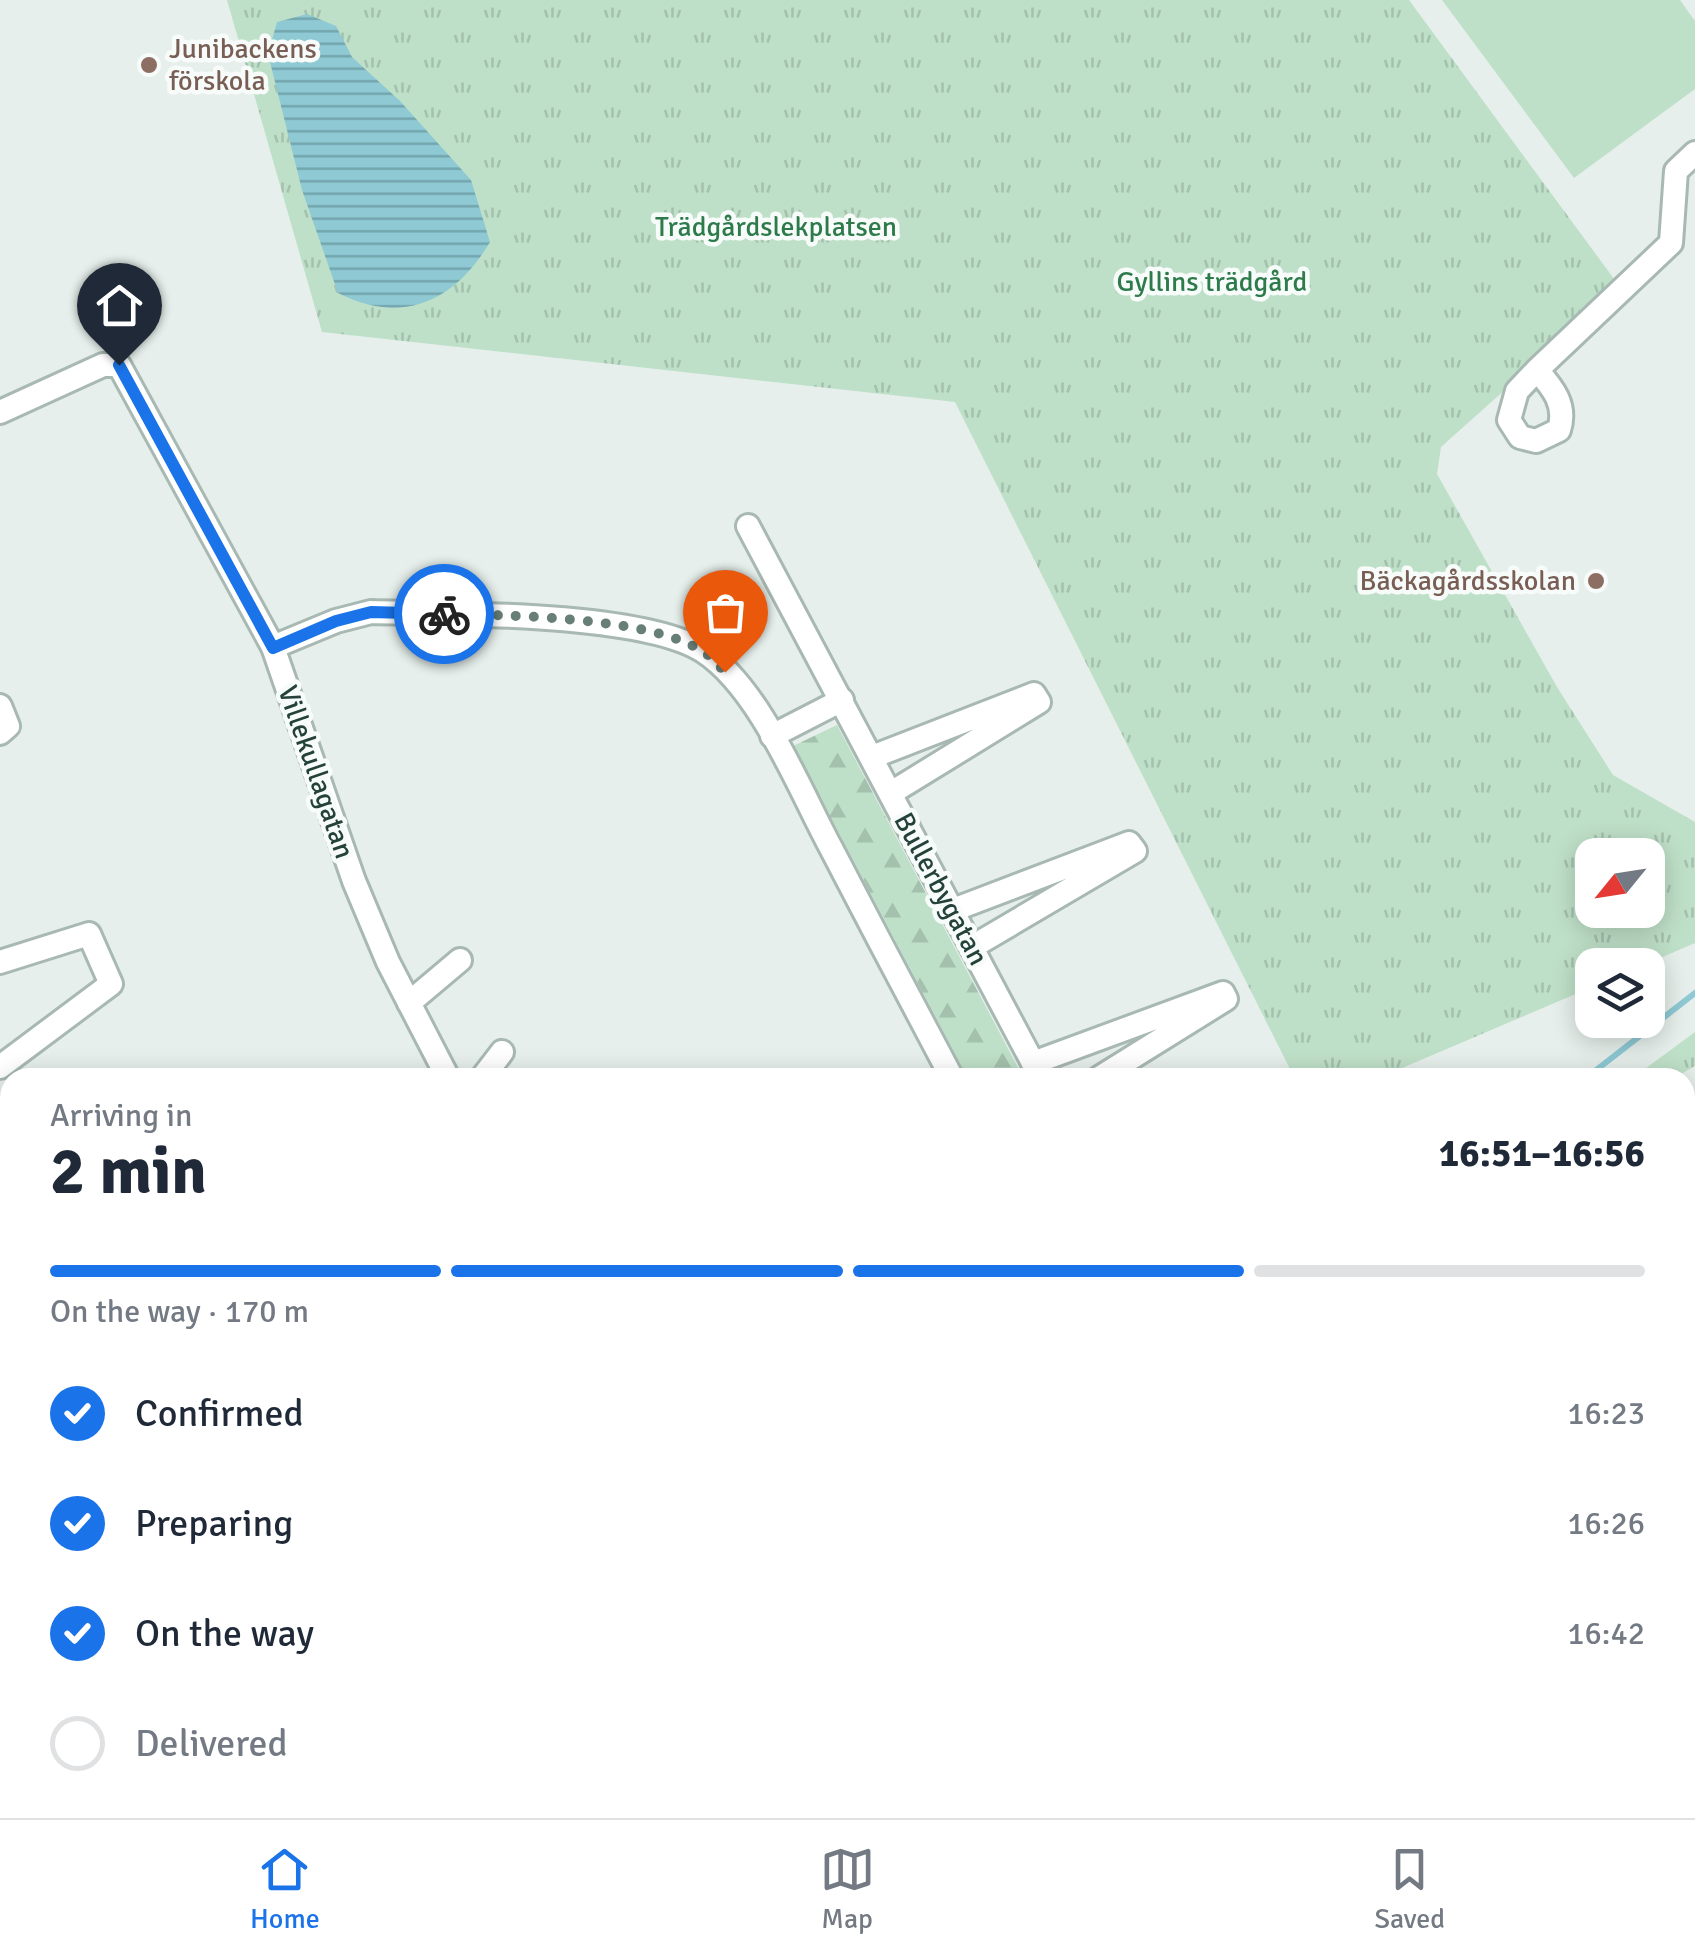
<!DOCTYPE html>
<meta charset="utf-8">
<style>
:root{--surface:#fff;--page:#f6f6f7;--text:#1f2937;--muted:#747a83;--line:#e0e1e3;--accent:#1a73e8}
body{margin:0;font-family:Signika,sans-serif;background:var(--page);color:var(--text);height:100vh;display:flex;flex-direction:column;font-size:38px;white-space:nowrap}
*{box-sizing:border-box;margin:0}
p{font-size:32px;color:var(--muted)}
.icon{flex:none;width:55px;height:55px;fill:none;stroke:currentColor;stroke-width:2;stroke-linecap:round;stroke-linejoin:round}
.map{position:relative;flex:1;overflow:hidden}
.details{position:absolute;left:0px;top:1068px;width:1695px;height:752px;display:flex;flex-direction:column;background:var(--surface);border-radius:30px 30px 0 0;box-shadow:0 5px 25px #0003}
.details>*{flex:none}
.needle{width:65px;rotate:240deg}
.buttons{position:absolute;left:1575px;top:838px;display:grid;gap:20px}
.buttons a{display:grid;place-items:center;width:90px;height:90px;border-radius:20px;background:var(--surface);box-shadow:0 5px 25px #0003;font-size:50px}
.pin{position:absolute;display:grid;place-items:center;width:85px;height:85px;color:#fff;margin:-102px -42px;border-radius:50% 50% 50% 0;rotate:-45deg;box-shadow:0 0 10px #0007}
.pin .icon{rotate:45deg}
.courier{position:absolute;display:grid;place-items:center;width:100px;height:100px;margin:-50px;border:8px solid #1a73e8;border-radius:50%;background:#fff;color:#222;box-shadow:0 2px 12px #0007}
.headline em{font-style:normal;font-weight:800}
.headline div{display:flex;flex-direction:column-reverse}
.headline{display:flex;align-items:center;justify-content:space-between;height:170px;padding:0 50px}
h1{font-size:65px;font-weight:800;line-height:75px}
.bar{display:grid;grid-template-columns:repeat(4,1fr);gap:15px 10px;align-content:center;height:120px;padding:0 50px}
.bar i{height:12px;border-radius:8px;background:var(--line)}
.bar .selected{background:var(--accent)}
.bar p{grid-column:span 4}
ol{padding:0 50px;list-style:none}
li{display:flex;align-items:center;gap:30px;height:110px}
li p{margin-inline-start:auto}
li .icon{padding:10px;border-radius:50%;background:var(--accent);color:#fff;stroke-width:4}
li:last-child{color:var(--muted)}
li i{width:55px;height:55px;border:5px solid var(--line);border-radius:50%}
.menu{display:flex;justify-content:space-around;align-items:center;height:140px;border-top:2px solid var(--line);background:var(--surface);font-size:28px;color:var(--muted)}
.menu a{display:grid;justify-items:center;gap:5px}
.menu .selected{color:var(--accent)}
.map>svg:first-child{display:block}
.grass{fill:url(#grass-tufts);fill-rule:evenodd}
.forest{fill:url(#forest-firs)}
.pitch{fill:#bfe0c8}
.water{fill:url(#water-rules)}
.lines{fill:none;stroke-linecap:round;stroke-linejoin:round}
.stream{stroke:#8ec9d4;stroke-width:6}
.minor-casing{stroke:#a8b8b2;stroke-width:28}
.major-casing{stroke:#c2cac8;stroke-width:32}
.minor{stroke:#fff;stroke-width:22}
.major{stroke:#6aa596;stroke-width:28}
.done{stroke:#687f78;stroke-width:10;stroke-dasharray:0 18}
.route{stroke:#1a73e8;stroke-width:12}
.education-dot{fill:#8d6e63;stroke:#f7fbf9;stroke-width:4}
.labels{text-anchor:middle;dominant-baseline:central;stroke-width:9;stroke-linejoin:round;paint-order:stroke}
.education-label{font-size:28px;fill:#785e54;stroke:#f7fbf9;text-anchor:start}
.park-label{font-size:28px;fill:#2d7a4b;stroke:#f7fbf9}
.street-label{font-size:28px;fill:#24423a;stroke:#f7fbf9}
</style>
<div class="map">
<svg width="1695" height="1818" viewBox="0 0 1695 1818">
<defs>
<pattern id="grass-tufts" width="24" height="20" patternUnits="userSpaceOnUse" patternTransform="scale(2.5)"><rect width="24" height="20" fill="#bfe0c8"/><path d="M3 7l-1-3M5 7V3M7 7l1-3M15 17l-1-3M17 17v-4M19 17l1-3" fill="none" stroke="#a4c1ad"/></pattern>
<pattern id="forest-firs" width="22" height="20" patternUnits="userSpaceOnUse" patternTransform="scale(2.5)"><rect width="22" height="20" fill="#bfe0c8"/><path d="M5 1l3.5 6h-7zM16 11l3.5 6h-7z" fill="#a4c1ad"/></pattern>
<pattern id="water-rules" width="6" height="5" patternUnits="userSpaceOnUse" patternTransform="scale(2.5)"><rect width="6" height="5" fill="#8ec9d4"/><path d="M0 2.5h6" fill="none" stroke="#74a5ad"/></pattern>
</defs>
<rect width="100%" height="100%" fill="#e6efeb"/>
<g class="grass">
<path d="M227,0H1409L1620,287L1441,447L1437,474L1557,687L1613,775L1695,822V943L1644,965H1592V987L1381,1077H1294L955,402L322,332ZM1592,855H1648V910H1592Z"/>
<path d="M1695,1032V1066L1676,1077H1634Z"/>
<path d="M1695,1263V1365L1685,1371V1269Z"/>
<path d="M10,1524V1779L0,1761V1532Z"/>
<path d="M28,1810H334L342,1818H33Z"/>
<path d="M1194,1810H1298L1296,1818H1175Z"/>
<path d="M1310,1810H1397L1399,1813L1390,1818H1310Z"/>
</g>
<path class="forest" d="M837,725L1023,1077H967L793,746Z"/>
<path class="pitch" d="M1442,0H1680L1695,21V89L1574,178Z"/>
<path class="water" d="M307,14L336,26L352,57L400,101L471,180L490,242C455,301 403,326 338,293L302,190L268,54L277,22Z"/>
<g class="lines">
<g class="stream">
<path d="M1586,1078L1695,993"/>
<path d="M1272,1818L1273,1810"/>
</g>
<g class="minor-casing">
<g id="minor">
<path d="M1537,370C1553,388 1567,405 1559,430L1536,441L1520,437L1509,420L1517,391L1537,370L1671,243L1676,171L1695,153"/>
<path d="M0,412L103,365H119L273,647L354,881L388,962L448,1078"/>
<path d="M748,526L1041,1078"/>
<path d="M273,647L336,621L371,612C448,614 642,612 703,651C760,688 799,789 831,848C871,925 911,1001 952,1078"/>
<path d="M0,706L8,726L0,733"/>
<path d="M772,736L842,700"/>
<path d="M872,757L1034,694L1039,702L891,793"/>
<path d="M953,910L1129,843L1135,851L972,947"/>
<path d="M0,962L89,934L111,984L0,1067"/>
<path d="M409,1003L460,960"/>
<path d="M1033,1063L1223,993L1226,999L1099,1078"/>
<path d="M482,1078L502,1052"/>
<path d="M0,1175L10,1186"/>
<path d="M1645,1810L1650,1818"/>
</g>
</g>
<g class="major-casing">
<g id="major">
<path d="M0,1382L10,1393"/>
<path d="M405,1810L413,1818"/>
</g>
</g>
<use href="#minor" class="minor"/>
<use href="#major" class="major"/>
</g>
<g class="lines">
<path class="done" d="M444,614C508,615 650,617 702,651C711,656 718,665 725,672"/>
<path class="route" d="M119,365L273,648L336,621L371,612L444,614"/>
</g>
<g class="education-dot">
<circle cx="149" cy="65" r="10"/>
<circle cx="1596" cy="581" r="10"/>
</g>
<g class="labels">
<g class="education-label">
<text x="169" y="49">Junibackens<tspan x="169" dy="32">förskola</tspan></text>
<text x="1576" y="581" text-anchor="end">Bäckagårdsskolan</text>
</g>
<g class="park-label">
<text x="776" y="227">Trädgårdslekplatsen</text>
<text x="1212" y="282">Gyllins trädgård</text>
</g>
<g class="street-label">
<text transform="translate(316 772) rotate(71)">Villekullagatan</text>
<text transform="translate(941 889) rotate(62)">Bullerbygatan</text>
</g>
</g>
</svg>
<div class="buttons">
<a><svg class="needle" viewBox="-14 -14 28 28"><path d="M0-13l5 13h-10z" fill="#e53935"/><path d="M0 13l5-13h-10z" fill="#747a83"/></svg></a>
<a><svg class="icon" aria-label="layers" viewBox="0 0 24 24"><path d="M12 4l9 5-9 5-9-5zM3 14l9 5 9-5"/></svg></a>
</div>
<div class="pin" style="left:725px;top:672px;background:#ea580c"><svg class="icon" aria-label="bag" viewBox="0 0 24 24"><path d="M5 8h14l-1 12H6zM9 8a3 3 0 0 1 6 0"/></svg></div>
<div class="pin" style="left:119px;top:365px;background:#1f2937"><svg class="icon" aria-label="home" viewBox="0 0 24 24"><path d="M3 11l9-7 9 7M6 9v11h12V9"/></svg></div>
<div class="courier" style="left:444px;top:614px"><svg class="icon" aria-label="bike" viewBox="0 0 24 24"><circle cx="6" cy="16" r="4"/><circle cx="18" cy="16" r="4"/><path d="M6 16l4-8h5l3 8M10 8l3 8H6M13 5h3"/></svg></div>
<section class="details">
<div class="headline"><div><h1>2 min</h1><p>Arriving in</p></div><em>16:51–16:56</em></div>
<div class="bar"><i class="selected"></i><i class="selected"></i><i class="selected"></i><i></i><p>On the way · 170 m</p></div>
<ol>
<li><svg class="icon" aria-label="check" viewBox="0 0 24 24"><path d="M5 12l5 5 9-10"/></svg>Confirmed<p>16:23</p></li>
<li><svg class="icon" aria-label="check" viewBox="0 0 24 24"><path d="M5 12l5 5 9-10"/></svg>Preparing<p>16:26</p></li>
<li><svg class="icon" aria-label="check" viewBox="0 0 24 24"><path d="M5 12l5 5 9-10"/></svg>On the way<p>16:42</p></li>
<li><i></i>Delivered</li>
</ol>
</section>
</div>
<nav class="menu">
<a class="selected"><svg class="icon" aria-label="home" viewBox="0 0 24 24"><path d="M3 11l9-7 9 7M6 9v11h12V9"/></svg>Home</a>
<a><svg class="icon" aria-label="map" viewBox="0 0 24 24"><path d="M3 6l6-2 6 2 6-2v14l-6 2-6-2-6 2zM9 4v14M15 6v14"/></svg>Map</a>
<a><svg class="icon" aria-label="saved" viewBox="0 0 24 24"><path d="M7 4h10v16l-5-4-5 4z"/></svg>Saved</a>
</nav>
